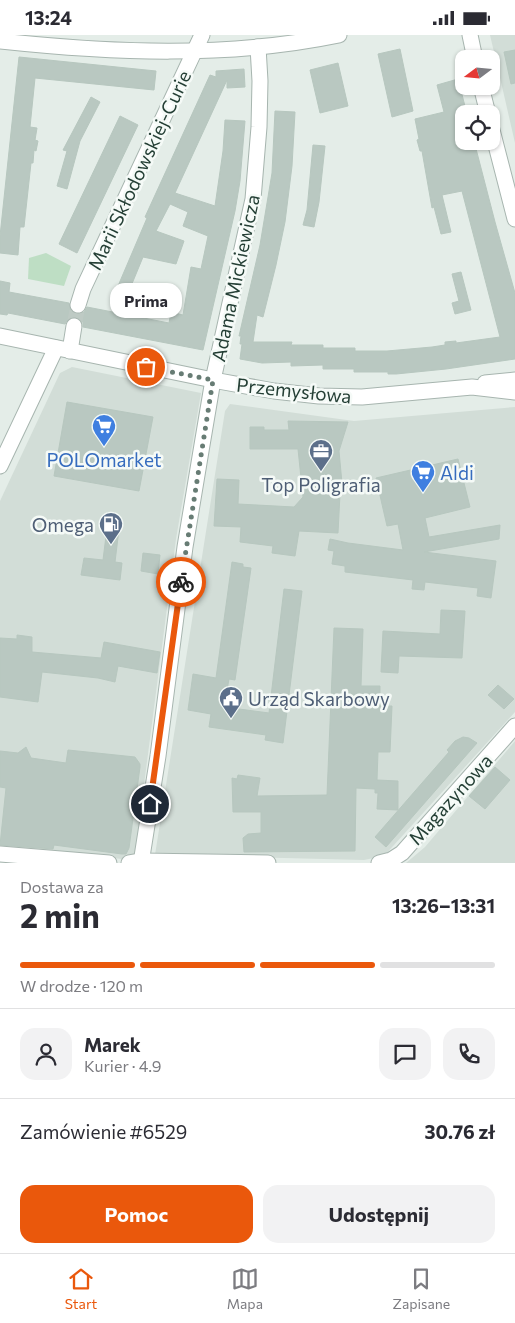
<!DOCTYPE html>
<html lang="pl">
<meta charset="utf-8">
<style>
:root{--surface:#fff;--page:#f2f2f3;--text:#2b2b33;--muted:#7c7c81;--line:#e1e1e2;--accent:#ea580c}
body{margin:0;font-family:Commissioner,sans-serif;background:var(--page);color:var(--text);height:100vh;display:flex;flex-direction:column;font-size:19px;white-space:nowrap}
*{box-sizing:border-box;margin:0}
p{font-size:16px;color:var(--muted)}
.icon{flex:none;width:28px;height:28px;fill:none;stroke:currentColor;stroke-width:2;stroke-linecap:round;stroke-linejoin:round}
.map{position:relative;height:828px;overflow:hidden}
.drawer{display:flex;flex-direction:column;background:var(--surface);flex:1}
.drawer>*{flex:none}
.needle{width:32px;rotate:254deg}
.buttons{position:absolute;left:455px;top:15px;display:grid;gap:10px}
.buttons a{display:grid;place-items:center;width:45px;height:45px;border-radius:10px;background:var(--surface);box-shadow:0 1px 4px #0004;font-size:25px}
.pin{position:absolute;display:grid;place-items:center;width:42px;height:42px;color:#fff;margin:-21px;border:2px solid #fff;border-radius:50%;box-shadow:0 1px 5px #0007}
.courier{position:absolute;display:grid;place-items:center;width:50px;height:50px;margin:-25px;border:4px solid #ea580c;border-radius:50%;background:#fff;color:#222;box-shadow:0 1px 6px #0007}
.bubble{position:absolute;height:35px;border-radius:15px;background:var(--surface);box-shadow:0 1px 4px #0004;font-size:16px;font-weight:700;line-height:35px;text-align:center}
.headline em{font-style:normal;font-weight:700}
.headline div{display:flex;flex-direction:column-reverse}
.headline{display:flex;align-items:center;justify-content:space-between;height:85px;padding:0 20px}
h1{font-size:32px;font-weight:700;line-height:38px}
.bar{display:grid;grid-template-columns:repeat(4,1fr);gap:8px 5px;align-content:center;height:60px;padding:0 20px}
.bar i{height:6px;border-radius:4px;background:var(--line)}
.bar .selected{background:var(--accent)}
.bar p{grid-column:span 4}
.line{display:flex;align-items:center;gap:12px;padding:0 20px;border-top:1px solid var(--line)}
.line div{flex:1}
.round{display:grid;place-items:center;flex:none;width:52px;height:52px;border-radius:15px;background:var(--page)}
.primary-button{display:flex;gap:10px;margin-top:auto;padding:10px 20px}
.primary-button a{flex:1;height:58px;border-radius:15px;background:var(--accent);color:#fff;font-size:20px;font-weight:700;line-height:58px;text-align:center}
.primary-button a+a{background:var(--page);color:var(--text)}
.status{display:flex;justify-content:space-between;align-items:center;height:35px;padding:0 25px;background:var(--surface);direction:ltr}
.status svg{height:14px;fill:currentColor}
.tab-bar{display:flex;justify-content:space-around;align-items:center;height:70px;border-top:1px solid var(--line);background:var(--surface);font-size:14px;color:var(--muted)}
.tab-bar a{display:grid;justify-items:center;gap:2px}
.tab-bar .selected{color:var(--accent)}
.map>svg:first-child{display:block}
.built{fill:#d2ddd7}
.green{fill:#bedec4}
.building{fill:#b9c8c1;stroke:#b7c7bf}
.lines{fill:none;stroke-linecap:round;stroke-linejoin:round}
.minor-tunnel{stroke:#becac4;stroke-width:15;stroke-dasharray:15 8;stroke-linecap:butt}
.minor-casing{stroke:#a7b5af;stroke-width:17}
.minor{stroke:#fff;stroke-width:15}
.done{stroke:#677c74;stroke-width:5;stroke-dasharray:0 9}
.route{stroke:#ea580c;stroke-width:6}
.labels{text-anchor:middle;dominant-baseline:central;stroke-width:5;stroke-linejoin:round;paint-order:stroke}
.street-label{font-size:19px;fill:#243f35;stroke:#f5faf7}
.shop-label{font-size:19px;fill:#366cbe;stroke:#f5faf7}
.service-label{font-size:19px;fill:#4e5e75;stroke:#f5faf7}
</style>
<div class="status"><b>13:24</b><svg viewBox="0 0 49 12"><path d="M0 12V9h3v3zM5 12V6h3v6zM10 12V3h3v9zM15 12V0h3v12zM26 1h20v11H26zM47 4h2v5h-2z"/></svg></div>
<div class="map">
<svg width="515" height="828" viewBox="0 0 515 828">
<rect width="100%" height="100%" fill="#e4ede8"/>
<g class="built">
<path d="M490,0H515V108L501,47Z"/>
<path d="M72,332L201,358L176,504L135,819L123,824L0,813V466L60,338Z"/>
<path d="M230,369L354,386L515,372V677L384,821L364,825L155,820L225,376Z"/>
<path d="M515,706V828H406L425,812Z"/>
</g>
<path class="green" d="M46,218L71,231L64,251L28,244L29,223Z"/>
<g class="building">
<path d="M400,14L413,76L392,82L378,19Z"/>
<path d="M515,15V48L511,49L504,17Z"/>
<path d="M19,22L156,36L154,55L35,43L30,92L37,93L35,105L38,106L36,116L34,115L33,128H31L24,192H20L18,220L0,218V201Z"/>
<path d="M338,28L348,71L320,78L310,35Z"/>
<path d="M244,34L245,52L227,53V45L175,158L215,171L223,116L225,85L245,86L240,146L235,176L203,315L83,292V287L76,282H70L65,289L8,278L7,280L0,279V246L10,248L9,257L69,268L71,276L76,279L84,277L87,272L169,288L171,277L183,280L191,232L201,234L208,201L183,191L188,177L170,169L156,196L184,206L176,229L143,222L129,256L118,251L147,183L145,182L210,40L216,42V36Z"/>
<path d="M458,44L467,79H464V106H474L495,187L515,258V324L446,334L396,339H388V337H354V334H323V330L291,331V327L262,328L240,324L242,309H240L241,301H239L260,210L272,138L275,76L295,77L292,131L285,187L276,230L263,282L257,280L253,307H292L291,310H323V313H355V316H387L432,312L445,310V307L456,306V308L500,302L462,156L442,160L451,197L441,199L434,172L432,173L422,116H420L417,105L419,104L415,84L444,77L437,50Z"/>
<path d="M91,62L100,67L80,106L67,154L57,151L67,116L63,115Z"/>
<path d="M120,81L138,90L77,218L59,209Z"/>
<path d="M313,110L325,111L319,167L314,192L303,190L307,175Z"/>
<path d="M461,237L471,275L455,279L452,268L459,266L452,239Z"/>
<path d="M67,367L153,382L139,456L54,441Z"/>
<path d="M288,386L348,387L339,416L343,459H340L338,498L299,496L295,521L272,518L273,511L240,507L241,492L214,491L217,444L239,445L238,469L294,472L303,462L298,414H250V392H264V395H289Z"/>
<path d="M458,424L470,472L425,483L429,502L500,490L499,504L424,517L496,526L491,563L477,561L478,553L425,547L424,555L412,554L413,545L345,537V531L332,529L334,516L328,515L330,504L348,508L403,515L398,489L387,491L376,443Z"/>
<path d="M107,493L119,494L115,527L122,528L120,545L81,540L84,523L103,525Z"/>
<path d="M143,518L160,520L158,539L141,536Z"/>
<path d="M232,527L243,529V532L251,533L235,645L229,644L224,672L269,678L284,554L302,556L283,708L265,705L266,700L209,692L211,679L188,675L193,639L216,643Z"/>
<path d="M441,575L465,576L462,623L399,621L398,638L381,637L383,596L440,599Z"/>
<path d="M334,593L363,594L361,651H380V671H392L390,717H378L377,745L398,746V775L377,774L378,758H375V754L356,753L355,816L244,817L243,803L248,799L261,798V777H233L232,743L237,744L238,740L260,743L257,761L327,760Z"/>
<path d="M17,600L32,602V617L101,623L104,607L160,617L157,638L118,631L115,647L98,643L42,637L38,667L0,662V603L17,604Z"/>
<path d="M498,650L514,664L504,674L488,660Z"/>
<path d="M463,702L469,703L477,708L386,812L375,802L449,717L447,715L455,706Z"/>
<path d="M26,712L31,723L66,728L68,715L135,722L140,729V732L129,813L126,819H122L54,810L53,814L0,810L6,753L0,752V716L18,718Z"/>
<path d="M495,732L510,745L485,774L469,761Z"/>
</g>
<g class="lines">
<path class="minor-tunnel" d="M74,291L78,270"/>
<g class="minor-casing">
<g id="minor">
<path d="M470,0L475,24"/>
<path d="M0,6C112,18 228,23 339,0"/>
<path d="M481,51L488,79"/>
<path d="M491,91L515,184"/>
<path d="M78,270L83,254L202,0"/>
<path d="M0,301L213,345L274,356L319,361L362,362L472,352L515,357"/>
<path d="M70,316L74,291"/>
<path d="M485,348L515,345"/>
<path d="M0,431L56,313"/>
<path d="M0,819L109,828"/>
<path d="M129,828L141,826L268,828"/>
<path d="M141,828L158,721L185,512L202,410L213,345L253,164L259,92L260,46L258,12"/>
<path d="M379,828L391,825L402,818L515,691"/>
</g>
</g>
<use href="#minor" class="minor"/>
</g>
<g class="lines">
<path class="done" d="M146,332L213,345L181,547"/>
<path class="route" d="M150,769L181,547"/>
</g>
<defs>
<g id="supermarket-pin" transform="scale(1.25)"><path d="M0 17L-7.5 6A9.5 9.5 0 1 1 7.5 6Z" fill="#3f7fe0" stroke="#f5faf7"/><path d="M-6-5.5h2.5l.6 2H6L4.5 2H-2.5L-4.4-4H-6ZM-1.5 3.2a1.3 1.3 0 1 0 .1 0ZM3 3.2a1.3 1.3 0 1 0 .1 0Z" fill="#fff"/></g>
<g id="office-pin" transform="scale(1.25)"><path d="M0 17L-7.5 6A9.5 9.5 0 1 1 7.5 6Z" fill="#5c6f8a" stroke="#f5faf7"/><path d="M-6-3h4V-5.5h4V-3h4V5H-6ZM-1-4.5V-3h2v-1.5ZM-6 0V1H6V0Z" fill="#fff"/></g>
<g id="fuel-pin" transform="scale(1.25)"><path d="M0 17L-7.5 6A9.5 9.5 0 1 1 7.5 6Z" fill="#5c6f8a" stroke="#f5faf7"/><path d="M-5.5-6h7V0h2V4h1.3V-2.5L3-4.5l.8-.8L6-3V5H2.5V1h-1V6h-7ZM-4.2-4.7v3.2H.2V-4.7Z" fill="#fff"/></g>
<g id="civic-pin" transform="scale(1.25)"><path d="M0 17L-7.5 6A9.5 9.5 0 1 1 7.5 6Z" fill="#5c6f8a" stroke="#f5faf7"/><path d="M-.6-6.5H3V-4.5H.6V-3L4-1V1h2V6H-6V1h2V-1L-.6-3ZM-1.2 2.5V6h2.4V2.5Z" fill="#fff"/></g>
</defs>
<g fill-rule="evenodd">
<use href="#supermarket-pin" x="104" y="391"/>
<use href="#office-pin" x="321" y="416"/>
<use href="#supermarket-pin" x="423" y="437"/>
<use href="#fuel-pin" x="111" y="489"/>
<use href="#civic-pin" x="231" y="663"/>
</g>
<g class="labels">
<g class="street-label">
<text transform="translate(139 135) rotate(-65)">Marii Skłodowskiej-Curie</text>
<text transform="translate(235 243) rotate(-78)">Adama Mickiewicza</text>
<text transform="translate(294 355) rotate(6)">Przemysłowa</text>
<text transform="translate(450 764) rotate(-48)">Magazynowa</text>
</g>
<g class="shop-label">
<text x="104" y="424">POLOmarket</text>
<text x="440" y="437" text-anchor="start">Aldi</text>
</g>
<g class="service-label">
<text x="321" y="449">Top Poligrafia</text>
<text x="94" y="489" text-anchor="end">Omega</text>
<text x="248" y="663" text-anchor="start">Urząd Skarbowy</text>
</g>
</g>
</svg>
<div class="buttons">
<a><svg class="needle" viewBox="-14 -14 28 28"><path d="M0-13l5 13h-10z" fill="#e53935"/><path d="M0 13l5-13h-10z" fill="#7c7c81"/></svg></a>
<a><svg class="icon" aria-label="locate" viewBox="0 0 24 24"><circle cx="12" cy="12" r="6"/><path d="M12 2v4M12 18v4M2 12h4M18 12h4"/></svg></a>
</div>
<div class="pin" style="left:146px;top:332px;background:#ea580c"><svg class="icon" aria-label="bag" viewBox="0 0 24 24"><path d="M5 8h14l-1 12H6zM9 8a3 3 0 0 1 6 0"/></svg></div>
<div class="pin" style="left:150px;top:769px;background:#1f2937"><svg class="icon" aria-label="home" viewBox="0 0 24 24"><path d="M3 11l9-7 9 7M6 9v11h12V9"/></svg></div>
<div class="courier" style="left:181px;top:547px"><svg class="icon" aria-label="bike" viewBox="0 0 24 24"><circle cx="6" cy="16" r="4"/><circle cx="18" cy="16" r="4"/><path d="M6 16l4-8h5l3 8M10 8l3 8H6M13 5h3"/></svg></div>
<div class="bubble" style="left:110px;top:248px;width:72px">Prima</div>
</div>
<section class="drawer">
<div class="headline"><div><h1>2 min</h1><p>Dostawa za</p></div><em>13:26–13:31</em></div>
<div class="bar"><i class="selected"></i><i class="selected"></i><i class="selected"></i><i></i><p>W drodze · 120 m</p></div>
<div class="line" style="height:90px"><a class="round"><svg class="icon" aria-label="person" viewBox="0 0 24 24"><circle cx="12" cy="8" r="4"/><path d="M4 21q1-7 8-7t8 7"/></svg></a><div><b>Marek</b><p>Kurier · 4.9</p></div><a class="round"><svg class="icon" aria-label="chat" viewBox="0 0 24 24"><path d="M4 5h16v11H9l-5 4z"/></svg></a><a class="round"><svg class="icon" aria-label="phone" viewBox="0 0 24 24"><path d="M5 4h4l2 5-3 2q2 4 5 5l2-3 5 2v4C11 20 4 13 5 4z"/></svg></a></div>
<div class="line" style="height:65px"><div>Zamówienie #6529</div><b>30.76 zł</b></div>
<div class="primary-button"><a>Pomoc</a><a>Udostępnij</a></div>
</section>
<nav class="tab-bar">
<a class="selected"><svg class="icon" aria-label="home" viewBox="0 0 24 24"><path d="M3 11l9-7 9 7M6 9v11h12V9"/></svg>Start</a>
<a><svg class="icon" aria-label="map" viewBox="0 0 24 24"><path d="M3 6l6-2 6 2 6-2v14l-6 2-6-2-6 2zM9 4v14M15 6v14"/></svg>Mapa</a>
<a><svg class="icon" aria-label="saved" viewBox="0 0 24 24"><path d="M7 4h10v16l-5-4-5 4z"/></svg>Zapisane</a>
</nav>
